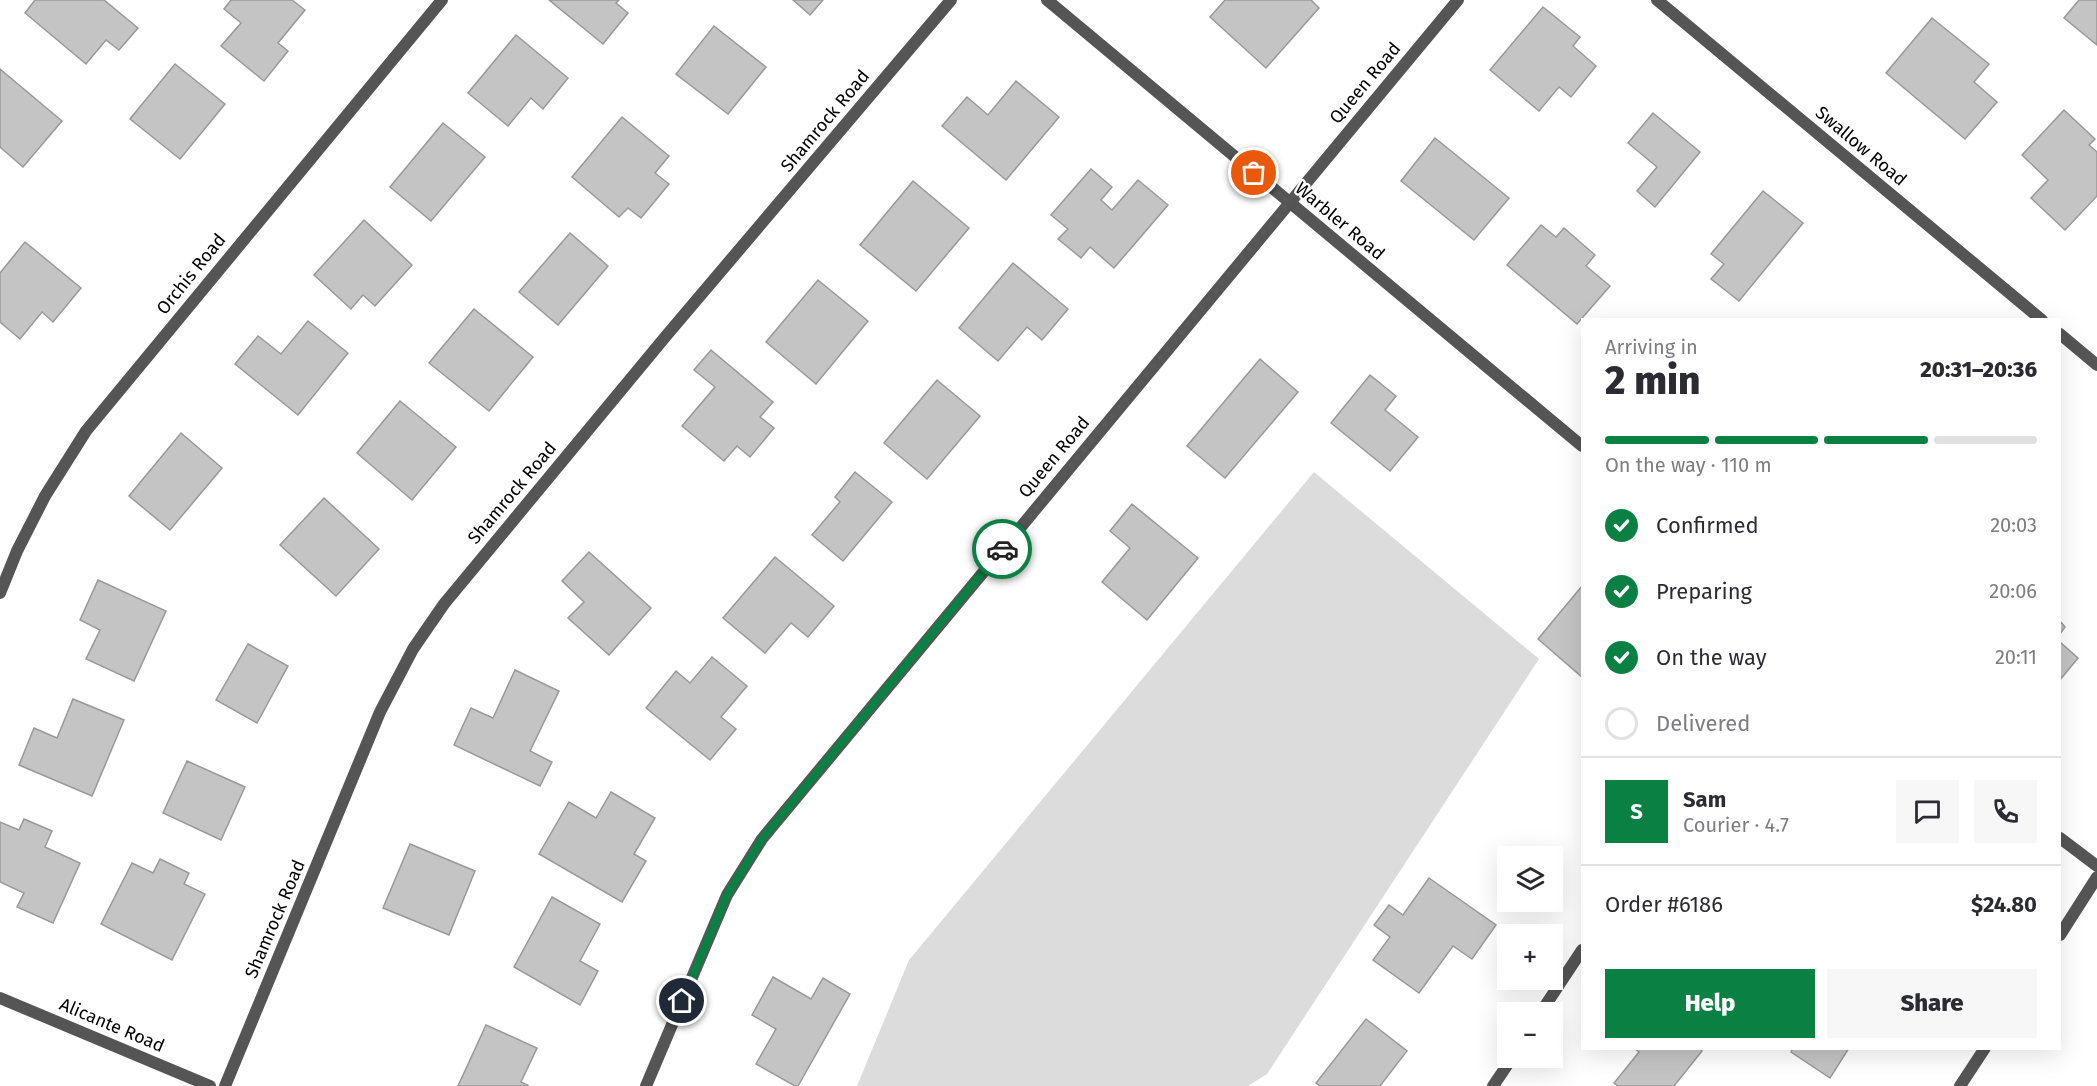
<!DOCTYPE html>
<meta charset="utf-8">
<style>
:root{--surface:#fff;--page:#f7f7f7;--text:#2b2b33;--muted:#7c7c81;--line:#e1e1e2;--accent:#0b8043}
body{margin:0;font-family:"Fira Sans",sans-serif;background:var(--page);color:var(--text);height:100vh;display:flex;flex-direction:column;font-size:22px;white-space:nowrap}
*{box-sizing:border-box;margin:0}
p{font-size:20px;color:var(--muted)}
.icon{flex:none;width:33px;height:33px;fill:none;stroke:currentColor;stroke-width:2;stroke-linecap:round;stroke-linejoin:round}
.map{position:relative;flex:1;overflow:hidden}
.sheet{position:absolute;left:1581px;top:318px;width:480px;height:732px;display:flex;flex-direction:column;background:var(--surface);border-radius:0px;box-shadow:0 6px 24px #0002}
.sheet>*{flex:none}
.fabs{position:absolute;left:1497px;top:846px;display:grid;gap:12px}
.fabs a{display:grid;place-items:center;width:66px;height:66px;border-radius:0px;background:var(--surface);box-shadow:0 6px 24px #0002;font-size:30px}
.pin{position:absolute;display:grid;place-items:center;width:51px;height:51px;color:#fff;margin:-26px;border:3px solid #fff;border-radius:50%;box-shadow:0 2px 6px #0007}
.courier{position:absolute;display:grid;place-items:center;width:60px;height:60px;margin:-30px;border:4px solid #0b8043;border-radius:50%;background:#fff;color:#222;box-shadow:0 2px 8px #0007}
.head em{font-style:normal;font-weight:800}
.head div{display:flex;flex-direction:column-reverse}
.head{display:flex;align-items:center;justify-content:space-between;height:102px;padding:0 24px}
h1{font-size:39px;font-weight:800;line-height:45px}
.bar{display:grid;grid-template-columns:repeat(4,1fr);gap:9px 6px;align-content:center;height:72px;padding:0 24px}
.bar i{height:8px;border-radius:4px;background:var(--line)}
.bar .selected{background:var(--accent)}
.bar p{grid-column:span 4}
.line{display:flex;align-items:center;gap:15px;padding:0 24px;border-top:2px solid var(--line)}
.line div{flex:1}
.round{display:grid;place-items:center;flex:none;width:63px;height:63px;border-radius:0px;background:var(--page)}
ol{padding:0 24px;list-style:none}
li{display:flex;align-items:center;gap:18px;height:66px}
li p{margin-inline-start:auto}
li .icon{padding:6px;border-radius:50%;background:var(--accent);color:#fff;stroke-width:4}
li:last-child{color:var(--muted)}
li i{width:33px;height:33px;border:3px solid var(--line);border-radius:50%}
.action{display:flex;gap:12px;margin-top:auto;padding:12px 24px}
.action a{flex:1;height:69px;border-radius:0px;background:var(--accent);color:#fff;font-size:24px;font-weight:800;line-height:69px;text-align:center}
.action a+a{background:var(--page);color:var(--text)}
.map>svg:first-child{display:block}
.green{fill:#dcdcdc}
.building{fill:#c4c4c4;stroke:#999;stroke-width:1.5}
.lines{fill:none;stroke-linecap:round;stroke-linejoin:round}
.street{stroke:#555;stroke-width:12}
.done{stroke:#595959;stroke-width:6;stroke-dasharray:0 10.8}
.route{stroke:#0b8043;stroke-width:8}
.labels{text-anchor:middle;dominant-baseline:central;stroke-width:4.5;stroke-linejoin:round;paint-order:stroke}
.street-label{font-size:18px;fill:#000;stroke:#fff}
</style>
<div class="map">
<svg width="2097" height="1086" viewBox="0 0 2097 1086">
<rect width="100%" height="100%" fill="#fff"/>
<path class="green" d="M1314,472L1539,659L1267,1074L1248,1086H857L909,960Z"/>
<g class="building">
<path d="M35,0H104L138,28L119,50L106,40L86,64L25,13Z"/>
<path d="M231,0H292L305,10L278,43L288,51L264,81L221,46L241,23L224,9Z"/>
<path d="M549,0H619L616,3L628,13L603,44Z"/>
<path d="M793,0H823L810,15Z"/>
<path d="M1225,0H1311L1319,8L1266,68L1210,17Z"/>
<path d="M2079,0H2097V45L2064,18Z"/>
<path d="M1543,7L1580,37L1573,46L1596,66L1571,97L1559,87L1539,111L1490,70Z"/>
<path d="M1932,18L1989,64L1974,82L1997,102L1965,139L1886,73Z"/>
<path d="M714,26L766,67L728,114L676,74Z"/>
<path d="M516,35L568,78L543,109L531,98L508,126L468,93Z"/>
<path d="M175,64L225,104L180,159L130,119Z"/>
<path d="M0,69L62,121L23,167L0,147Z"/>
<path d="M1016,81L1059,117L1006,180L942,126L967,97L988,115Z"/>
<path d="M2064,110L2095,139L2089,145L2097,152V196L2065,230L2031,198L2048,180L2022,155Z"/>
<path d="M1653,113L1700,152L1655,207L1637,191L1657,167L1628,143Z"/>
<path d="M622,117L669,156L655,173L669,184L641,218L628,208L619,217L572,177Z"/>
<path d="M443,123L485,157L431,221L390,187Z"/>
<path d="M1435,138L1509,198L1474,240L1401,181Z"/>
<path d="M1091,169L1112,187L1101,200L1112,210L1138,180L1168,205L1114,268L1090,247L1081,258L1058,239L1068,229L1051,215Z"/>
<path d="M913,181L969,228L916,291L860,245Z"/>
<path d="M1763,191L1803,223L1739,301L1711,279L1724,264L1711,254Z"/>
<path d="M364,220L412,265L375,306L363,295L351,309L314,275Z"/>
<path d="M1541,225L1556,237L1564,228L1595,255L1586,266L1610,286L1577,324L1507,265Z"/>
<path d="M570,233L608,266L558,325L519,292Z"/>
<path d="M25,242L81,288L53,322L42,312L20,339L0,322V273Z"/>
<path d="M1013,263L1068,309L1042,340L1027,327L998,361L959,328Z"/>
<path d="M818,280L868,321L816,384L766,342Z"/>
<path d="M474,309L533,357L489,411L429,363Z"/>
<path d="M308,321L348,353L298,415L235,364L258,336L281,354Z"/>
<path d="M711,350L773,402L760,417L774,428L750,457L737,446L724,461L682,426L715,387L694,370Z"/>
<path d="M1260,359L1298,392L1225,478L1187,446Z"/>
<path d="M1370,375L1396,396L1385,410L1418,437L1390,471L1331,423Z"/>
<path d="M937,380L980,416L927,479L884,443Z"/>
<path d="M400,401L456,447L412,500L357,453Z"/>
<path d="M181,433L222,468L170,530L129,496Z"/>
<path d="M855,472L892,502L843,561L812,535L840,502L835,497Z"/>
<path d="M324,498L379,549L336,596L280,545Z"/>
<path d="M1132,504L1198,558L1147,620L1102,582L1130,548L1110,531Z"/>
<path d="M589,552L651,608L609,655L568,618L584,602L562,581Z"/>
<path d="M775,557L834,606L808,637L791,623L765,653L723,618Z"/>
<path d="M98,580L166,611L134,681L86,659L100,630L80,620Z"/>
<path d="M1582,586V677L1538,639Z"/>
<path d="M2060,621L2065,627L2060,634Z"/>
<path d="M2060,642L2078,658L2060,680Z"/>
<path d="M248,644L288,666L257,723L216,700Z"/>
<path d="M712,657L747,686L721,717L736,729L710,760L646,708L676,671L690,683Z"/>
<path d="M515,670L559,691L530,751L552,762L540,786L454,745L471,708L493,718Z"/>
<path d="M73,699L124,720L92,796L19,765L34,728L57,738Z"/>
<path d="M187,761L245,787L221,840L163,813Z"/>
<path d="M611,792L655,818L634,854L646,861L622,902L539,854L569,802L596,818Z"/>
<path d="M24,819L52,831L45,847L80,863L53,923L17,907L24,893L0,882V822L19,830Z"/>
<path d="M410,844L475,871L449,935L383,908Z"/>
<path d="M160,859L189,873L184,884L205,894L172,960L101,924L132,863L153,873Z"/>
<path d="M1429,878L1496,925L1472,959L1453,946L1419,993L1373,960L1390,937L1374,925L1389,905L1403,915Z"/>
<path d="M552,897L600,924L580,961L598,971L580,1005L514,967Z"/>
<path d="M773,977L811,999L823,978L850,994L798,1086H795L756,1064L776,1029L752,1015Z"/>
<path d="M1366,1019L1407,1051L1380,1086H1320L1316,1083Z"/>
<path d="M486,1025L537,1048L521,1082L529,1086H458Z"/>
<path d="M1634,1048H1699L1702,1051L1674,1086H1618L1614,1083L1639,1052Z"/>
<path d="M1793,1048H1849L1830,1078L1791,1052Z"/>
</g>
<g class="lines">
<g class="street">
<path d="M1047,0L1582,446"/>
<path d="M1657,0L2042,320"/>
<path d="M2060,334L2097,365"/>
<path d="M0,593L17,551L45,496L86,431L442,0"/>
<path d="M2060,838L2097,866"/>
<path d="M2060,935L2097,877"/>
<path d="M0,998L210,1086"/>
<path d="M1541,1012L1582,950"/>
<path d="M225,1086L380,712L413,649L444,604L666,336L951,0"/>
<path d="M646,1086L727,895L762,839L1458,0"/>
<path d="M1493,1086L1512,1058"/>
<path d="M1960,1086L1985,1048"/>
</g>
</g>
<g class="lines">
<path class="done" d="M1002,549L1289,202L1254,173"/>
<path class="route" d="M682,1001L727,895L762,839L1002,549"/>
</g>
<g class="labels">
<g class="street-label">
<text transform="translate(1365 83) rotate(-50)">Queen Road</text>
<text transform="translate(825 121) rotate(-50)">Shamrock Road</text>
<text transform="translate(1861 146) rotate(40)">Swallow Road</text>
<text transform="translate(1340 221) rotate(40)">Warbler Road</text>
<text transform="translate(191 274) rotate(-51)">Orchis Road</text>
<text transform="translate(1054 457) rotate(-50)">Queen Road</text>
<text transform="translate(512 493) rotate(-50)">Shamrock Road</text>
<text transform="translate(275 919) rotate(-67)">Shamrock Road</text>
<text transform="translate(112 1025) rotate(23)">Alicante Road</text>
</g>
</g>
</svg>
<div class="fabs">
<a><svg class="icon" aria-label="layers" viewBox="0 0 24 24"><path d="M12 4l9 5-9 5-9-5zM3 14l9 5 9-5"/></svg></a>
<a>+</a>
<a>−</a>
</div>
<div class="pin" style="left:1254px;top:173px;background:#ea580c"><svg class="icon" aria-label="bag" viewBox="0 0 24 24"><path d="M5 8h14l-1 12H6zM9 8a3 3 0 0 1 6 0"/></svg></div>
<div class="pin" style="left:682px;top:1001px;background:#1f2937"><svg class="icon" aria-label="home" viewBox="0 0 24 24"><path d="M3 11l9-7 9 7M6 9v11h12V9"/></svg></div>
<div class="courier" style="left:1002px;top:549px"><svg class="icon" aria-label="car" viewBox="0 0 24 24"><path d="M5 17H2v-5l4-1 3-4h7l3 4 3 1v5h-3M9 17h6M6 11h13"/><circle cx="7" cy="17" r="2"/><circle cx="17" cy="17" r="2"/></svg></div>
<section class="sheet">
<div class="head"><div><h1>2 min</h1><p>Arriving in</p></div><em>20:31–20:36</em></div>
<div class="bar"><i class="selected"></i><i class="selected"></i><i class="selected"></i><i></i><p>On the way · 110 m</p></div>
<ol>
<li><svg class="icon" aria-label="check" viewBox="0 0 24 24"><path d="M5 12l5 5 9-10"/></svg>Confirmed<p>20:03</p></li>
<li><svg class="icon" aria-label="check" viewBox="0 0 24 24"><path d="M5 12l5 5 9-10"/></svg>Preparing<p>20:06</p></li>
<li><svg class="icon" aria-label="check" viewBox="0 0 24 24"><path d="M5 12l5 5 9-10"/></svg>On the way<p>20:11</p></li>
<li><i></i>Delivered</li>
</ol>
<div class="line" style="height:108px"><b class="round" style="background:var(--accent);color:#fff">S</b><div><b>Sam</b><p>Courier · 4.7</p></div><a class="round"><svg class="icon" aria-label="chat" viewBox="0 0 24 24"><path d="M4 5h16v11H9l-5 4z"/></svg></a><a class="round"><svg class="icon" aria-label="phone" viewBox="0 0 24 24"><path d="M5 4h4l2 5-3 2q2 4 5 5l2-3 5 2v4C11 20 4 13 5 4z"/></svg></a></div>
<div class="line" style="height:78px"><div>Order #6186</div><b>$24.80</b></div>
<div class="action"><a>Help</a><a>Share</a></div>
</section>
</div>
